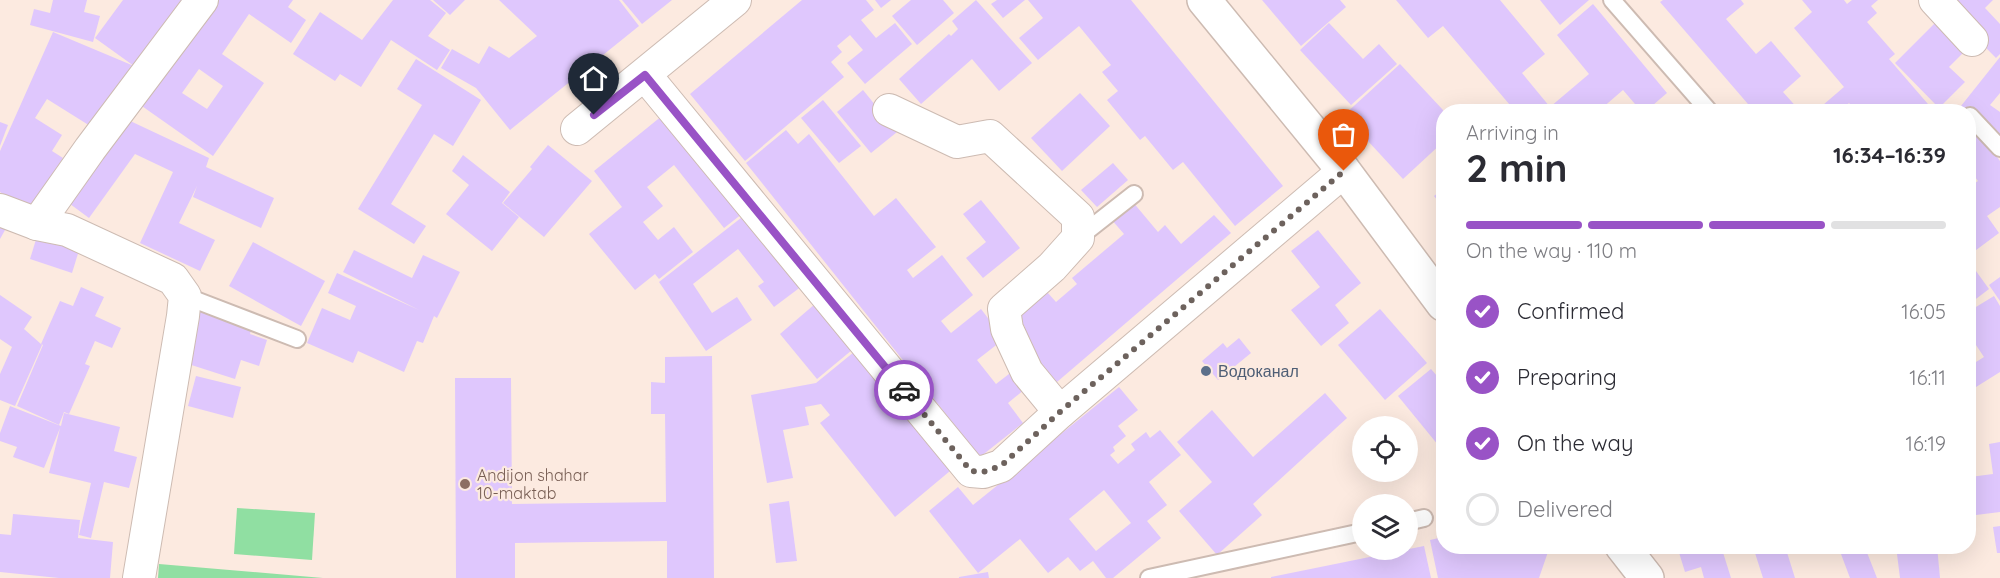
<!DOCTYPE html>
<meta charset="utf-8">
<style>
:root{--surface:#fff;--page:#f2f2f3;--text:#2b2b33;--muted:#7c7c81;--line:#e1e1e2;--accent:#9953c6}
body{margin:0;font-family:Quicksand,sans-serif;background:var(--page);color:var(--text);height:100vh;display:flex;flex-direction:column;font-size:22px;white-space:nowrap}
*{box-sizing:border-box;margin:0}
p{font-size:20px;color:var(--muted)}
.icon{flex:none;width:33px;height:33px;fill:none;stroke:currentColor;stroke-width:2;stroke-linecap:round;stroke-linejoin:round}
.map{position:relative;flex:1;overflow:hidden}
.side{position:absolute;left:1436px;top:104px;width:540px;height:450px;display:flex;flex-direction:column;background:var(--surface);border-radius:24px;box-shadow:0 6px 24px #0002}
.side>*{flex:none}
.buttons{position:absolute;left:1352px;top:416px;display:grid;gap:12px}
.buttons a{display:grid;place-items:center;width:66px;height:66px;border-radius:50%;background:var(--surface);box-shadow:0 6px 24px #0002;font-size:30px}
.pin{position:absolute;display:grid;place-items:center;width:51px;height:51px;color:#fff;margin:-62px -26px;border-radius:50% 50% 50% 0;rotate:-45deg;box-shadow:0 0 6px #0007}
.pin .icon{rotate:45deg}
.courier{position:absolute;display:grid;place-items:center;width:60px;height:60px;margin:-30px;border:4px solid #9953c6;border-radius:50%;background:#fff;color:#222;box-shadow:0 2px 8px #0007}
.head em{font-style:normal;font-weight:700}
.head div{display:flex;flex-direction:column-reverse}
.head{display:flex;align-items:center;justify-content:space-between;height:102px;padding:0 30px}
h1{font-size:39px;font-weight:700;line-height:45px}
.bar{display:grid;grid-template-columns:repeat(4,1fr);gap:9px 6px;align-content:center;height:72px;padding:0 30px}
.bar i{height:8px;border-radius:4px;background:var(--line)}
.bar .active{background:var(--accent)}
.bar p{grid-column:span 4}
ol{padding:0 30px;list-style:none}
li{display:flex;align-items:center;gap:18px;height:66px}
li p{margin-inline-start:auto}
li .icon{padding:6px;border-radius:50%;background:var(--accent);color:#fff;stroke-width:4}
li:last-child{color:var(--muted)}
li i{width:33px;height:33px;border:3px solid var(--line);border-radius:50%}
.map>svg:first-child{display:block}
.green{fill:#90dfa2}
.building{fill:#dfc7fd;fill-rule:evenodd}
.lines{fill:none;stroke-linecap:round;stroke-linejoin:round}
.lane-casing{stroke:#cdbbb2;stroke-width:20}
.street-casing{stroke:#cdbbb2;stroke-width:34}
.secondary-casing{stroke:#cdbbb2;stroke-width:36}
.lane{stroke:#fff;stroke-width:16}
.street{stroke:#fff;stroke-width:32}
.secondary{stroke:#fff;stroke-width:33}
.done{stroke:#6d625d;stroke-width:6;stroke-dasharray:0 10.8}
.route{stroke:#9953c6;stroke-width:8}
.service-dot{fill:#5c6f8a;stroke:#fceae0;stroke-width:2}
.education-dot{fill:#8d6e63;stroke:#fceae0;stroke-width:2}
.labels{text-anchor:middle;dominant-baseline:central;stroke-width:4.5;stroke-linejoin:round;paint-order:stroke}
.service-label{font-size:16px;fill:#4e5e75;stroke:#fceae0;text-anchor:start}
.education-label{font-size:16px;fill:#785e54;stroke:#fceae0;text-anchor:start}
</style>
<div class="map">
<svg width="2000" height="578" viewBox="0 0 2000 578">
<rect width="100%" height="100%" fill="#fceae0"/>
<g class="green">
<path d="M237,508L315,513L312,560L234,554Z"/>
<path d="M159,564L323,578H158Z"/>
</g>
<g class="building">
<path d="M53,0H87L84,12L100,16L93,42L30,25L34,9L50,13Z"/>
<path d="M123,0H182L134,66L95,129L47,99L35,118L62,135L52,151L63,158L29,211L0,192V151L53,32L134,66L95,38Z"/>
<path d="M212,0H293L288,7L306,20L291,43L249,14L222,54L264,83L213,156L139,104ZM199,69L223,86L207,109L182,93Z"/>
<path d="M393,0H430L446,13L428,36L450,50L437,70L391,40L361,87L340,74L335,81L293,54L320,12L362,40Z"/>
<path d="M433,0H465L450,15Z"/>
<path d="M499,0H619L639,26L510,130L476,88L441,68L452,49L479,64L489,46L509,58L537,36Z"/>
<path d="M622,0H672L642,24Z"/>
<path d="M802,0H866L874,10L861,20L876,38L895,23L912,44L865,84L847,63L863,50L850,35L837,46L842,52L831,62L844,77L745,161L690,94Z"/>
<path d="M875,0H891L881,8Z"/>
<path d="M911,0H943L954,13L917,45L892,16Z"/>
<path d="M976,0L1032,63L999,91L972,59L921,104L899,79L949,34L951,36L958,29L952,21Z"/>
<path d="M997,0H1025L1003,18L991,4Z"/>
<path d="M1028,0H1131L1283,186L1235,226L1183,162L1173,170L1145,136L1140,140L1107,100L1118,91L1102,72L1111,65L1079,26L1038,60L1019,38L1043,18Z"/>
<path d="M1262,0H1340L1346,7L1301,46Z"/>
<path d="M1396,0H1500L1545,54L1522,73L1550,107L1589,74L1557,35L1593,4L1667,93L1646,111H1641L1623,90L1601,109L1602,111H1515L1443,26L1428,38Z"/>
<path d="M1540,0H1589L1560,25Z"/>
<path d="M1663,0H1741L1744,4L1726,19L1756,54L1771,41L1801,76L1783,92L1800,111H1754L1660,2Z"/>
<path d="M1802,0H1844L1847,4L1852,0H1878L1871,6L1877,13L1867,22L1895,54L1889,59L1934,111H1856L1849,103L1840,111H1816L1844,87L1794,28L1812,12Z"/>
<path d="M1939,0H1993L1985,8L2000,24V54L1996,58Z"/>
<path d="M1941,17L1970,46L1949,67L1965,82L1939,108L1895,63Z"/>
<path d="M1329,23L1363,59L1379,44L1397,64L1351,105L1300,50Z"/>
<path d="M2000,57V93L1990,105L2000,112V136L1961,106Z"/>
<path d="M416,59L481,100L453,146L434,134L391,204L426,226L414,244L358,209L422,105L397,89Z"/>
<path d="M1400,64L1443,110V142L1403,179L1344,115Z"/>
<path d="M863,90L897,132L871,153L837,112Z"/>
<path d="M1080,93L1110,126L1062,171L1031,138Z"/>
<path d="M823,100L861,146L839,163L801,118Z"/>
<path d="M668,111L747,210L724,228L674,165L647,187L663,206L643,222L658,240L674,227L693,252L659,279L655,274L635,290L589,234L622,207L594,171Z"/>
<path d="M1968,116L2000,161V207L1987,216L1999,233L1968,256V188L1978,181L1970,170L1968,172Z"/>
<path d="M126,119L209,158L206,167L274,198L261,228L193,197L197,186L179,223L215,240L200,271L140,243L173,172L135,154L89,218L66,201Z"/>
<path d="M0,122L8,125L0,146Z"/>
<path d="M786,130L798,144L809,134L874,216L896,198L936,247L907,270L913,278L942,255L973,295L941,321L951,333L981,309L1004,339L977,360L996,384L1018,367L1031,384L1008,403L1023,423L980,457L746,163Z"/>
<path d="M548,145L592,181L544,237L503,203L532,169L530,167Z"/>
<path d="M463,155L510,192L502,203L519,217L492,251L446,214L469,185L452,171Z"/>
<path d="M1113,163L1128,180L1097,207L1081,190Z"/>
<path d="M1443,189V207L1434,196Z"/>
<path d="M981,200L1020,248L983,278L966,258L986,242L963,214Z"/>
<path d="M1132,201L1158,232L1165,225L1181,244L1214,215L1231,233L1057,382L1016,334L1025,327L1010,308L1039,283L1056,302L1077,284L1072,278L1124,234L1111,219Z"/>
<path d="M746,214L802,286L774,307L758,286L764,282L738,249L693,284L712,313L737,297L752,320L706,351L659,282Z"/>
<path d="M0,219L9,223L0,239Z"/>
<path d="M39,230L81,244L72,273L30,259Z"/>
<path d="M1318,230L1361,283L1335,305L1349,323L1321,346L1291,310L1320,287L1291,251Z"/>
<path d="M253,242L325,281L301,326L229,286Z"/>
<path d="M354,250L412,278L423,255L460,272L437,318L434,316L423,343L417,341L404,372L358,351L353,363L307,343L322,308L350,320L356,306L328,293L337,273L419,310L343,272Z"/>
<path d="M1968,260L1989,289L1968,305Z"/>
<path d="M2000,277V301L1989,285Z"/>
<path d="M81,287L104,297L95,316L121,328L112,348L95,341L85,364L90,366L69,414L64,412L59,425L17,406L43,345L41,344L42,345L15,406L0,400V374L12,347L0,339V295L32,317L24,329L41,344L60,301L73,306Z"/>
<path d="M1994,296L2000,306V372L1968,392V367L1984,357L1968,333V306L1971,310Z"/>
<path d="M815,304L852,350L817,379L780,334Z"/>
<path d="M1380,309L1427,363L1385,400L1338,345Z"/>
<path d="M200,310L252,327L250,334L267,340L259,366L241,360L235,379L182,362Z"/>
<path d="M1239,338L1251,353L1218,380L1202,361L1223,343L1227,348Z"/>
<path d="M854,352L950,471L895,517L820,423L830,415L821,404L805,407L809,425L783,430L793,478L767,483L751,395L816,383Z"/>
<path d="M712,356L714,578H667V541L515,543V578H456L455,378H511L512,504L666,502L665,414H651V382L665,383V357Z"/>
<path d="M1431,369L1443,383V451L1398,396Z"/>
<path d="M196,376L241,387L233,418L188,406Z"/>
<path d="M1119,387L1138,410L1118,426L1126,436L1113,447L1115,451L1110,455L1118,464L1135,450L1131,444L1146,432L1150,438L1160,430L1181,455L1149,482L1167,505L1147,521L1161,538L1113,578H1106L1093,561L1080,571L1068,557L1048,573L1020,539L978,573L929,511L958,487L973,505ZM1104,490L1131,523L1096,551L1069,519Z"/>
<path d="M1325,393L1347,418L1253,504L1262,515L1217,555L1179,511L1212,482L1177,442L1212,410L1253,457Z"/>
<path d="M10,406L61,426L64,413L120,427L114,451L137,457L129,488L104,482L91,538L79,535L91,483L49,473L60,428L44,468L13,457L17,447L0,441V433Z"/>
<path d="M2000,442V512L1976,515L1970,477L1993,474L1989,444Z"/>
<path d="M789,501L797,561L776,563L769,504Z"/>
<path d="M13,514L80,520L78,538L113,542L110,578H59L0,572V534L11,535Z"/>
<path d="M2000,526V553H1997L1993,527Z"/>
<path d="M1443,537V546H1550L1539,578H1438L1430,540Z"/>
<path d="M1424,546L1431,578H1271V577Z"/>
<path d="M1677,546H1721L1731,578H1704L1701,567L1685,572Z"/>
<path d="M1759,546H1785L1795,578H1763L1755,553L1761,551Z"/>
<path d="M1838,546H1870L1871,548L1866,550L1877,578H1850Z"/>
<path d="M1896,546H1937L1940,578H1900Z"/>
<path d="M988,572L989,578H959V577Z"/>
</g>
<g class="lines">
<g class="lane-casing">
<g id="lane">
<path d="M1612,0L1709,111"/>
<path d="M1970,116L2000,148"/>
<path d="M1078,238L1134,194"/>
<path d="M185,296L297,339"/>
<path d="M1407,522L1424,518"/>
<path d="M1149,578L1362,532"/>
</g>
</g>
<g class="street-casing">
<g id="street">
<path d="M1935,0L1972,40"/>
<path d="M645,75L971,471L983,472L1001,466L1060,412L1344,171"/>
<path d="M889,110L957,142L990,136L1078,217V238L1052,267L1004,309L1007,329L1027,372L1060,412"/>
<path d="M577,129L735,0"/>
<path d="M0,210L37,224L90,149L202,0"/>
<path d="M37,224L67,230L173,279L185,296L183,316L139,578"/>
</g>
</g>
<g class="secondary-casing">
<g id="secondary">
<path d="M1204,0L1344,171L1443,304"/>
<path d="M1622,546L1647,578"/>
</g>
</g>
<use href="#lane" class="lane"/>
<use href="#street" class="street"/>
<use href="#secondary" class="secondary"/>
</g>
<g class="lines">
<path class="done" d="M904,390L971,471L983,472L1001,466L1060,412L1344,171"/>
<path class="route" d="M594,115L645,75L904,390"/>
</g>
<circle class="service-dot" cx="1206" cy="371" r="6"/>
<circle class="education-dot" cx="465" cy="484" r="6"/>
<g class="labels">
<g class="service-label">
<text x="1218" y="371">Водоканал</text>
</g>
<g class="education-label">
<text x="477" y="475">Andijon shahar<tspan x="477" dy="18">10-maktab</tspan></text>
</g>
</g>
</svg>
<div class="buttons">
<a><svg class="icon" aria-label="locate" viewBox="0 0 24 24"><circle cx="12" cy="12" r="6"/><path d="M12 2v4M12 18v4M2 12h4M18 12h4"/></svg></a>
<a><svg class="icon" aria-label="layers" viewBox="0 0 24 24"><path d="M12 4l9 5-9 5-9-5zM3 14l9 5 9-5"/></svg></a>
</div>
<div class="pin" style="left:1344px;top:171px;background:#ea580c"><svg class="icon" aria-label="bag" viewBox="0 0 24 24"><path d="M5 8h14l-1 12H6zM9 8a3 3 0 0 1 6 0"/></svg></div>
<div class="pin" style="left:594px;top:115px;background:#1f2937"><svg class="icon" aria-label="home" viewBox="0 0 24 24"><path d="M3 11l9-7 9 7M6 9v11h12V9"/></svg></div>
<div class="courier" style="left:904px;top:390px"><svg class="icon" aria-label="car" viewBox="0 0 24 24"><path d="M5 17H2v-5l4-1 3-4h7l3 4 3 1v5h-3M9 17h6M6 11h13"/><circle cx="7" cy="17" r="2"/><circle cx="17" cy="17" r="2"/></svg></div>
<section class="side">
<div class="head"><div><h1>2 min</h1><p>Arriving in</p></div><em>16:34–16:39</em></div>
<div class="bar"><i class="active"></i><i class="active"></i><i class="active"></i><i></i><p>On the way · 110 m</p></div>
<ol>
<li><svg class="icon" aria-label="check" viewBox="0 0 24 24"><path d="M5 12l5 5 9-10"/></svg>Confirmed<p>16:05</p></li>
<li><svg class="icon" aria-label="check" viewBox="0 0 24 24"><path d="M5 12l5 5 9-10"/></svg>Preparing<p>16:11</p></li>
<li><svg class="icon" aria-label="check" viewBox="0 0 24 24"><path d="M5 12l5 5 9-10"/></svg>On the way<p>16:19</p></li>
<li><i></i>Delivered</li>
</ol>
</section>
</div>
